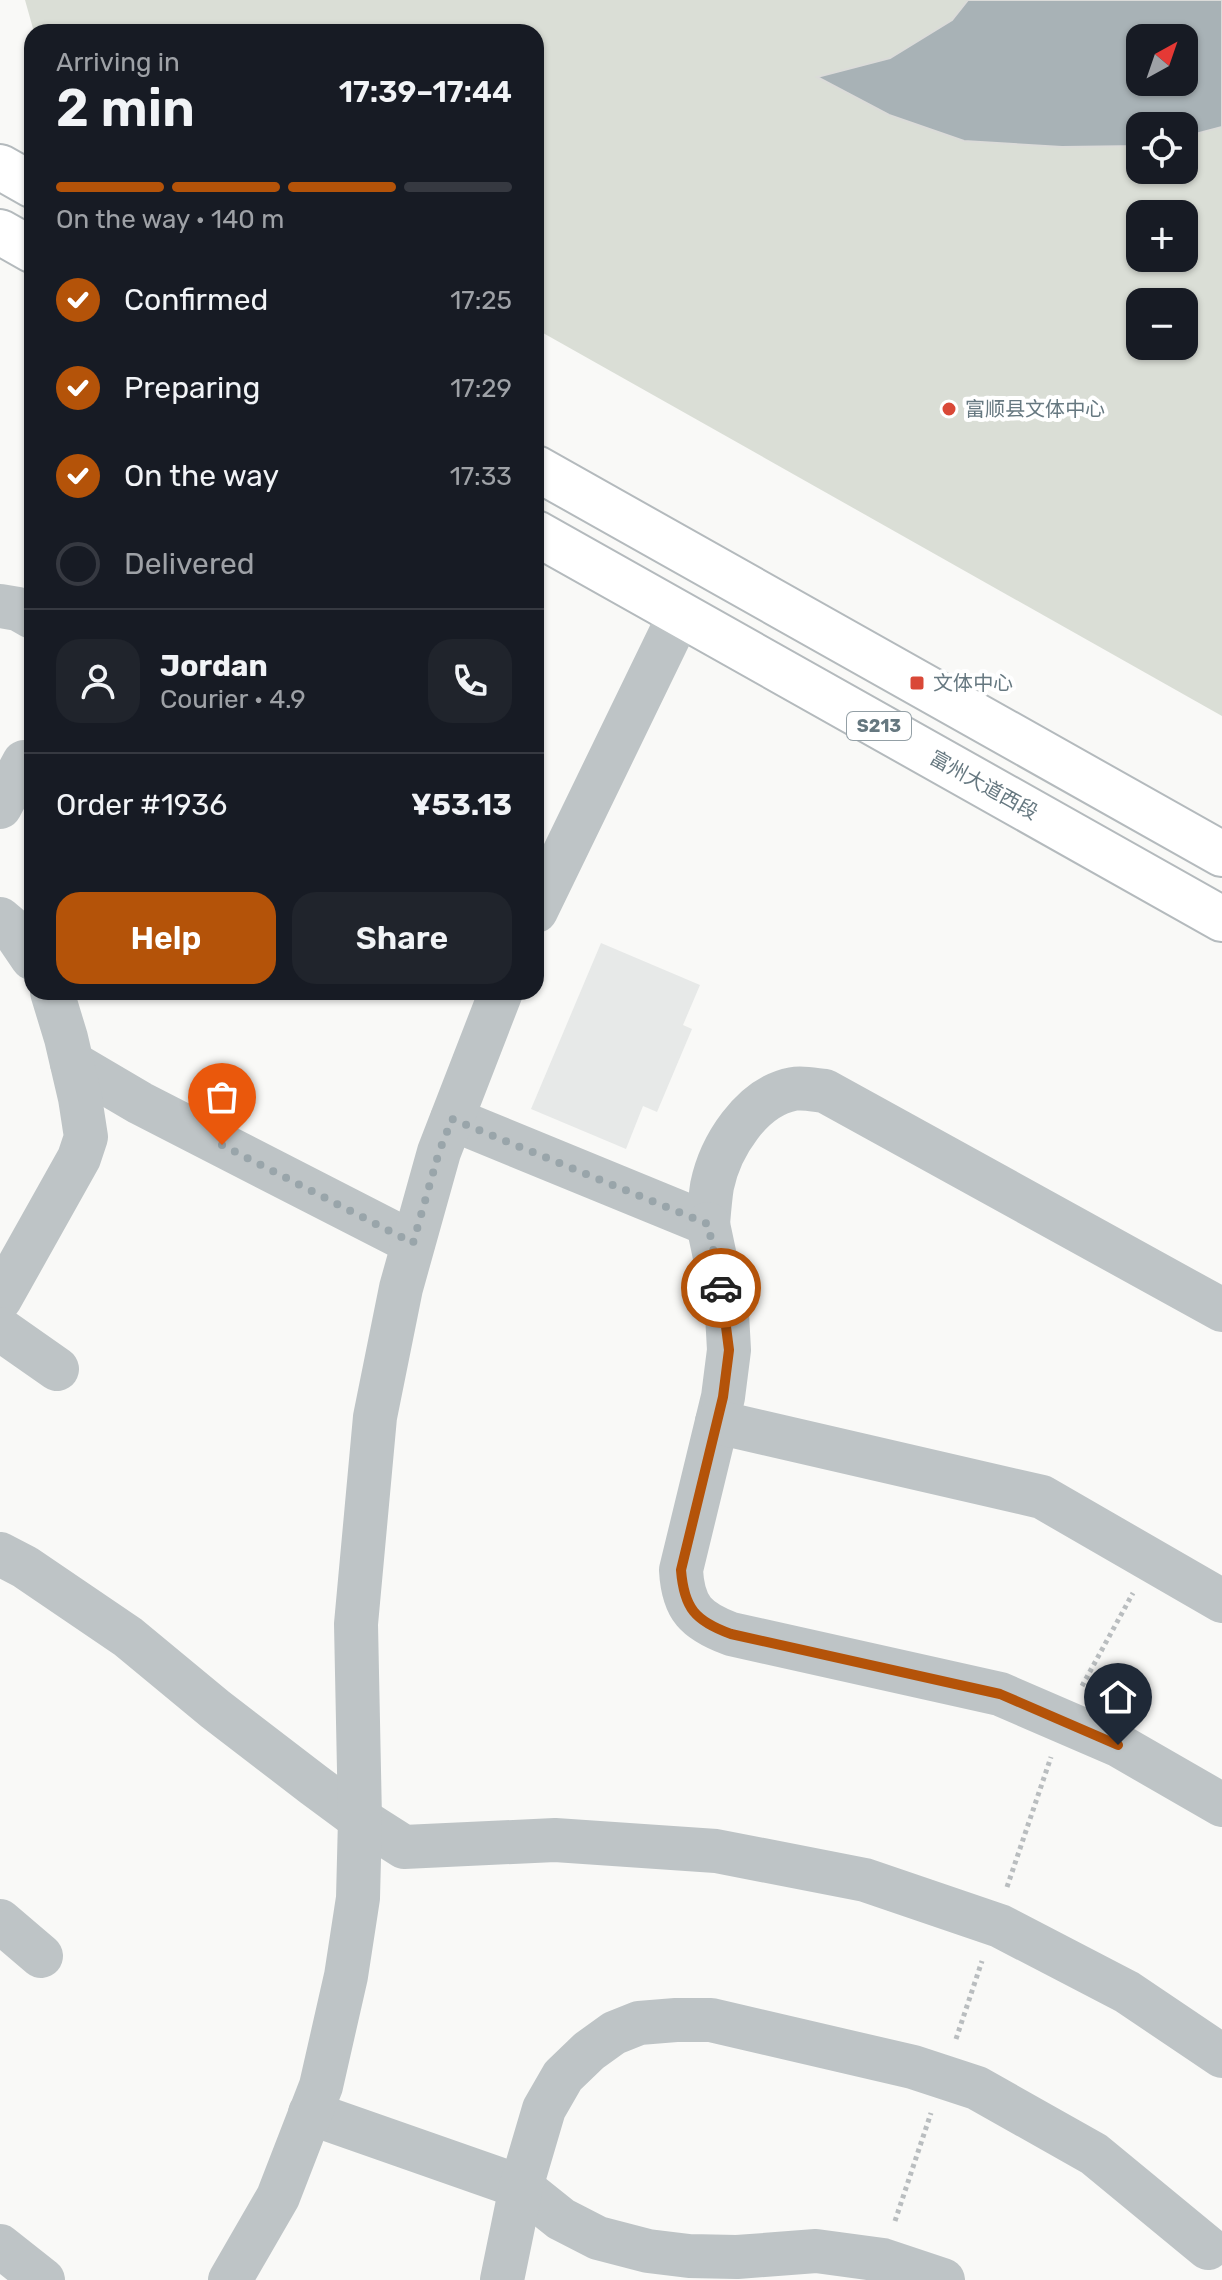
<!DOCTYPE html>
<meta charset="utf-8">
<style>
:root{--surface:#171b24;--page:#20242c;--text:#f1f3f6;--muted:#9ea1a6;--line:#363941;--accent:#b45309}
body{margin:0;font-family:Rubik,"Noto Sans SC",sans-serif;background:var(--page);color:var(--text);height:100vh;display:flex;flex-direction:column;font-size:30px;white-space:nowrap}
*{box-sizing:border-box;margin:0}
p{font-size:26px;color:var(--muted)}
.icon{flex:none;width:44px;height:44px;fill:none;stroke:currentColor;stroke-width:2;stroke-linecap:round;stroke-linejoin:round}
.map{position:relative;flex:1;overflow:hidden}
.sheet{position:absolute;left:24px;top:24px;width:520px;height:976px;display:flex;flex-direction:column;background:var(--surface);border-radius:24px;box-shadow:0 2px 6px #0004}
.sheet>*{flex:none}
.needle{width:52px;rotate:40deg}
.buttons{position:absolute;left:1126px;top:24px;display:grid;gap:16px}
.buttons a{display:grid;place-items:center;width:72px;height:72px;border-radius:16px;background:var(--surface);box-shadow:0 2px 6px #0004;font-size:40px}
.pin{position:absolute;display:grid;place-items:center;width:68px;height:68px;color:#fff;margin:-82px -34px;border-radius:50% 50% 50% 0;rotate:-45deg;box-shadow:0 0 8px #0007}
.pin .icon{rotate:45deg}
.courier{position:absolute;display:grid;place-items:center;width:80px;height:80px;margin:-40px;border:6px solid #b45309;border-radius:50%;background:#fff;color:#222;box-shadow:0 2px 10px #0007}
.headline em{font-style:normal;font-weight:600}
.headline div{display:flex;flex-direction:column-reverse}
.headline{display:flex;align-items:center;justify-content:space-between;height:136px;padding:0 32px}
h1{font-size:52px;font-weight:600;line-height:60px}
.bar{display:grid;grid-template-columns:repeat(4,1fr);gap:12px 8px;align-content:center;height:96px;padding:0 32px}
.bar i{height:10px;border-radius:6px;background:var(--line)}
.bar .selected{background:var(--accent)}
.bar p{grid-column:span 4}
.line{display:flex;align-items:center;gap:20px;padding:0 32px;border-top:2px solid var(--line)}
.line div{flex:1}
.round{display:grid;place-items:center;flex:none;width:84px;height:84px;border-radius:24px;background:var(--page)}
ol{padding:0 32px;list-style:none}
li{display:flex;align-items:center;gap:24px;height:88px}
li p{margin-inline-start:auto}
li .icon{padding:8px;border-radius:50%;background:var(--accent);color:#fff;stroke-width:4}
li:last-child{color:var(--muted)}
li i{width:44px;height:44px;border:4px solid var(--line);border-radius:50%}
.button{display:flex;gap:16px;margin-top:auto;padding:16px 32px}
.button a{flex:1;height:92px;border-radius:24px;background:var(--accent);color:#fff;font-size:32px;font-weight:600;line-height:92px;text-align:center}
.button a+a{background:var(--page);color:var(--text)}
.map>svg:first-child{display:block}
.built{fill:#e7e9e8}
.green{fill:#daded6;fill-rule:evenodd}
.building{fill:#a8b2b6;stroke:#dbdbd9;stroke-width:2;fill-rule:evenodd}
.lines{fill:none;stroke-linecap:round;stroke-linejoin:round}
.major-casing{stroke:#b4babd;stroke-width:48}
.path{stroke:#b9bdbf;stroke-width:5;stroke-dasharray:4 4;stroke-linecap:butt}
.minor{stroke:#bec4c6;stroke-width:44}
.major{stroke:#fff;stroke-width:44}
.done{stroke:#99a5aa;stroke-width:8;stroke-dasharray:0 14.4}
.route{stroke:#b45309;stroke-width:10}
.poi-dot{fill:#d94837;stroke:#fff;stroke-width:3}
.labels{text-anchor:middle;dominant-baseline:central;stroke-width:8;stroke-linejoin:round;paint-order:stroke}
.shield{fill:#fff;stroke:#94a0a6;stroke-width:2}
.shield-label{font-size:18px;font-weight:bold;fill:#667880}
.poi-label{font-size:20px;fill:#667880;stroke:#fff;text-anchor:start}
.street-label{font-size:20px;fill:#667880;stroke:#fff}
</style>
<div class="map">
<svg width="1222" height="2280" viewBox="0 0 1222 2280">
<rect width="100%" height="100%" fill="#f9f9f7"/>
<path class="built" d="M601,943L700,985L683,1025L692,1029L657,1112L643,1106L626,1149L531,1109Z"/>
<path class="green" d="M25,0H1222V716L536,329V32H34ZM1140,38H1184V82H1140ZM1140,126H1184V170H1140ZM1140,214H1184V258H1140ZM1140,302H1184V346H1140Z"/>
<path class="building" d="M968,0H1222V127L1184,137V126H1140V146L1062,147L964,141L889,115L817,77L890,58L952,20ZM1140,38H1184V82H1140Z"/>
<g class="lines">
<g class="major-casing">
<g id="major">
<path d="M0,167L32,185"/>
<path d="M0,232L32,250"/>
<path d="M536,468L1222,854"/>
<path d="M536,533L1222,919"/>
</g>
</g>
<g class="path">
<path d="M1082,1686L1133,1593"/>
<path d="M1007,1887L1051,1757"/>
<path d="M956,2039L982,1961"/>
<path d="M895,2221L931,2113"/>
</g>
<g class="minor">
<path d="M0,606L18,609L32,617"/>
<path d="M0,807L24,762"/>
<path d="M536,911L680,614"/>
<path d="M0,919L13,930L32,958"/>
<path d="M72,1063L140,1103L413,1243"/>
<path d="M452,1119L708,1224C709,1212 710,1199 712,1186C720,1147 751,1097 793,1089C803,1087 815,1090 825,1091L1222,1310"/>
<path d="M708,1224L727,1314L729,1350L723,1397L681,1570C683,1608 696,1621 731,1634L1000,1694L1118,1745L1222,1805"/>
<path d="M0,1299L79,1158L86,1137L80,1098L66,1038L52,992"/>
<path d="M0,1329L57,1369"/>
<path d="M717,1422L1042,1497L1222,1601"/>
<path d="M0,1554L25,1567L128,1637L215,1709L314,1785L360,1819L404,1847L555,1840L716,1851L865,1880L1000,1926L1127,1992L1222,2056"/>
<path d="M0,1921L41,1956"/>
<path d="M310,2113L521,2187L561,2219L598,2238L648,2251L689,2256L737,2257L816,2251L883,2260L943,2280"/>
<path d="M0,2246L43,2280"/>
<path d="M230,2280L278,2197L321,2086L346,1976L358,1898L360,1819L356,1624L375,1417L401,1288L439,1152L501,992"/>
<path d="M502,2280L521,2187L544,2109L563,2076L589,2051L614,2033L639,2023L676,2020H711L913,2067L977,2088L1094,2154L1208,2248"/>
</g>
<use href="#major" class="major"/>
</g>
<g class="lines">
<path class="done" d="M222,1145L413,1243L439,1152L452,1119L708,1224L721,1288"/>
<path class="route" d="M721,1288L729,1350L723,1397L681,1570C684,1608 695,1621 731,1634L1000,1694L1118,1745"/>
</g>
<g class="poi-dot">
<circle cx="949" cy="409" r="8"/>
<rect x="909" y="675" width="16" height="16" rx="4"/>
</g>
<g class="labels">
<rect class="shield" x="847" y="712" width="64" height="28" rx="6"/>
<g class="shield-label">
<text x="879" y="726">S213</text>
</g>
<g class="poi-label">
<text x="965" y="409">富顺县文体中心</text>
<text x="933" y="683">文体中心</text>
</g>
<g class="street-label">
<text transform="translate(984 785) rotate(29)">富州大道西段</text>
</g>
</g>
</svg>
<div class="buttons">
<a><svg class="needle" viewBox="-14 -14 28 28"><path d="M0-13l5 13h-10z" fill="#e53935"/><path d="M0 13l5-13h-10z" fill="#9ea1a6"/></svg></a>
<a><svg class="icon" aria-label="locate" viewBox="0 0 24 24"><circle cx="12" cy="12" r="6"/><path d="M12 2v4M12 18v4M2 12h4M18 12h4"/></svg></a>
<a>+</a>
<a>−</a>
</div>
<div class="pin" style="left:222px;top:1145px;background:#ea580c"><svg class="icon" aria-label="bag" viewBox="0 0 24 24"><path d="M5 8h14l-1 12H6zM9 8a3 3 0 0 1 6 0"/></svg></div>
<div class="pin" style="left:1118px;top:1745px;background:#1f2937"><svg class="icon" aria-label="home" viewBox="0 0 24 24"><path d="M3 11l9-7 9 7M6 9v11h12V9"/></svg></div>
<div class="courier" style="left:721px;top:1288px"><svg class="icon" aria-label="car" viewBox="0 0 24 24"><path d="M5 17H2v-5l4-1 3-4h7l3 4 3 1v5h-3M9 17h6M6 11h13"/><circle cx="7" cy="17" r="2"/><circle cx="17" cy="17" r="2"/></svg></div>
<section class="sheet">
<div class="headline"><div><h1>2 min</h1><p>Arriving in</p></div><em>17:39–17:44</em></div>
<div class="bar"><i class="selected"></i><i class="selected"></i><i class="selected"></i><i></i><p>On the way · 140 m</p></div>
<ol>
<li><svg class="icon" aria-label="check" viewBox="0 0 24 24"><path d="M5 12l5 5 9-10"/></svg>Confirmed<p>17:25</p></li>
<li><svg class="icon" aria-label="check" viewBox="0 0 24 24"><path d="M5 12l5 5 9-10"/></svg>Preparing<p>17:29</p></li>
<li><svg class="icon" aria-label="check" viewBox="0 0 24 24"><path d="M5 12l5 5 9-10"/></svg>On the way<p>17:33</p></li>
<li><i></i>Delivered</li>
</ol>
<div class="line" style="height:144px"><a class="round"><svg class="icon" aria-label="person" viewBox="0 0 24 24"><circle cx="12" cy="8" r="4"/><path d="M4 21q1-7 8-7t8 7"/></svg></a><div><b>Jordan</b><p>Courier · 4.9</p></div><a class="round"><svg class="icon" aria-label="phone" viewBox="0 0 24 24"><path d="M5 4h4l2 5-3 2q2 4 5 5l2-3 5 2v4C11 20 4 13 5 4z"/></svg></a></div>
<div class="line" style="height:104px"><div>Order #1936</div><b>¥53.13</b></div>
<div class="button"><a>Help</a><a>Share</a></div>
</section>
</div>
